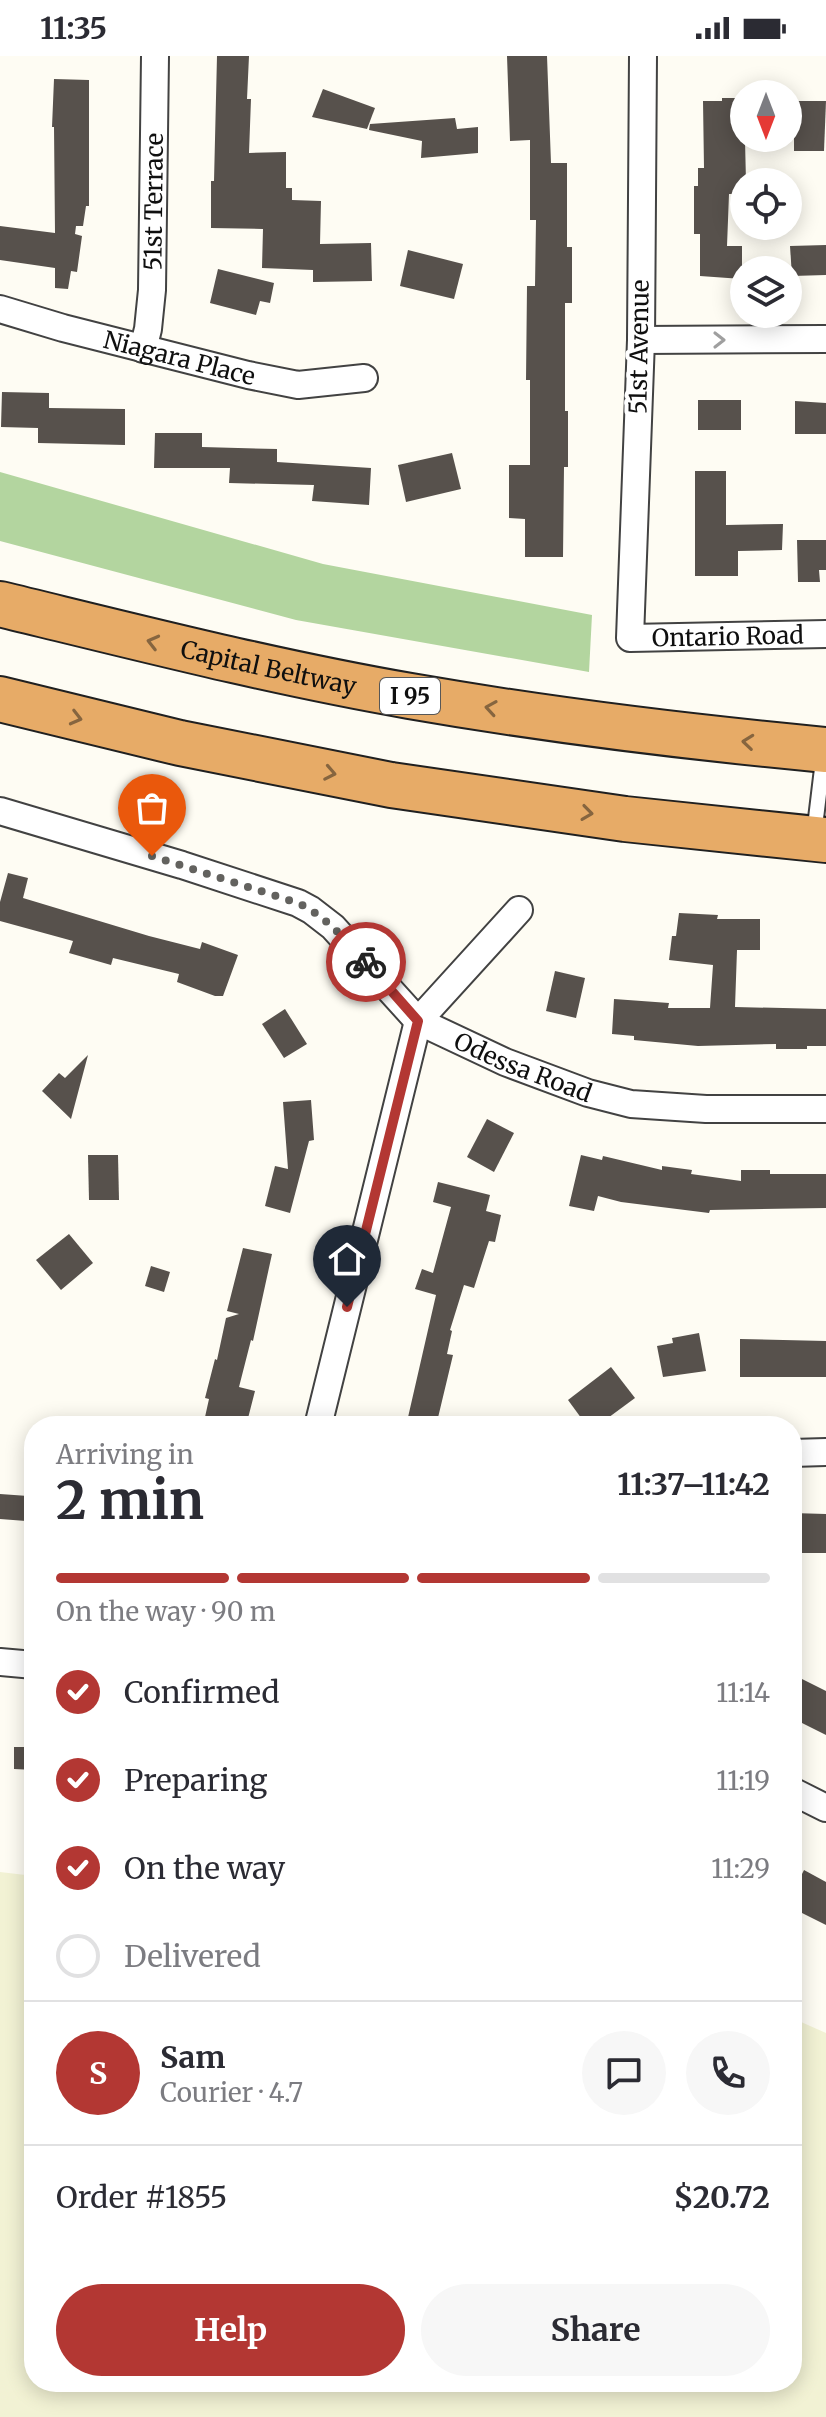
<!DOCTYPE html>
<meta charset="utf-8">
<style>
:root{--surface:#fff;--page:#f7f7f7;--text:#2b2b33;--muted:#7c7c81;--line:#e1e1e2;--accent:#b33733}
body{margin:0;font-family:Merriweather,serif;background:var(--page);color:var(--text);height:100vh;display:flex;flex-direction:column;font-size:30px;white-space:nowrap}
*{box-sizing:border-box;margin:0}
p{font-size:26px;color:var(--muted)}
.icon{flex:none;width:44px;height:44px;fill:none;stroke:currentColor;stroke-width:2;stroke-linecap:round;stroke-linejoin:round}
.map{position:relative;flex:1;overflow:hidden}
.details{position:absolute;left:24px;top:1360px;width:778px;height:976px;display:flex;flex-direction:column;background:var(--surface);border-radius:32px;box-shadow:0 4px 20px #0003}
.details>*{flex:none}
.needle{width:52px;rotate:180deg}
.fabs{position:absolute;left:730px;top:24px;display:grid;gap:16px}
.fabs a{display:grid;place-items:center;width:72px;height:72px;border-radius:50%;background:var(--surface);box-shadow:0 4px 20px #0003;font-size:40px}
.pin{position:absolute;display:grid;place-items:center;width:68px;height:68px;color:#fff;margin:-82px -34px;border-radius:50% 50% 50% 0;rotate:-45deg;box-shadow:0 0 8px #0007}
.pin .icon{rotate:45deg}
.courier{position:absolute;display:grid;place-items:center;width:80px;height:80px;margin:-40px;border:6px solid #b33733;border-radius:50%;background:#fff;color:#222;box-shadow:0 2px 10px #0007}
.overview em{font-style:normal;font-weight:700}
.overview div{display:flex;flex-direction:column-reverse}
.overview{display:flex;align-items:center;justify-content:space-between;height:136px;padding:0 32px}
h1{font-size:52px;font-weight:700;line-height:60px}
.bar{display:grid;grid-template-columns:repeat(4,1fr);gap:12px 8px;align-content:center;height:96px;padding:0 32px}
.bar i{height:10px;border-radius:6px;background:var(--line)}
.bar .current{background:var(--accent)}
.bar p{grid-column:span 4}
.line{display:flex;align-items:center;gap:20px;padding:0 32px;border-top:2px solid var(--line)}
.line div{flex:1}
.round{display:grid;place-items:center;flex:none;width:84px;height:84px;border-radius:42px;background:var(--page)}
ol{padding:0 32px;list-style:none}
li{display:flex;align-items:center;gap:24px;height:88px}
li p{margin-inline-start:auto}
li .icon{padding:8px;border-radius:50%;background:var(--accent);color:#fff;stroke-width:4}
li:last-child{color:var(--muted)}
li i{width:44px;height:44px;border:4px solid var(--line);border-radius:50%}
.button{display:flex;gap:16px;margin-top:auto;padding:16px 32px}
.button a{flex:1;height:92px;border-radius:48px;background:var(--accent);color:#fff;font-size:32px;font-weight:700;line-height:92px;text-align:center}
.button a+a{background:var(--page);color:var(--text)}
.status{display:flex;justify-content:space-between;align-items:center;height:56px;padding:0 40px;background:var(--surface);direction:ltr}
.status svg{height:22px;fill:currentColor}
.map>svg:first-child{display:block}
.farmland{fill:#f2f2d4}
.forest{fill:#b3d59f}
.building{fill:#57514c}
.lines{fill:none;stroke-linecap:round;stroke-linejoin:round}
.lane-casing{stroke:#424242;stroke-width:18}
.street-casing{stroke:#424242;stroke-width:30}
.highway-casing{stroke:#202020;stroke-width:48}
.lane{stroke:#fff;stroke-width:14}
.street{stroke:#fff;stroke-width:26}
.highway{stroke:#e7ab67;stroke-width:44}
.oneway{stroke:#9f9f9f}
.oneway2{stroke:#86653f}
.done{stroke:#63625f;stroke-width:8;stroke-dasharray:0 14.4}
.route{stroke:#b33733;stroke-width:10}
.labels{text-anchor:middle;dominant-baseline:central;stroke-width:8;stroke-linejoin:round;paint-order:stroke}
.shield{fill:#fff;stroke:#575757;stroke-width:2}
.shield-label{font-size:22px;font-weight:bold;fill:#0f0f0f}
.street-label{font-size:24px;fill:#0f0f0f;stroke:#fff}
</style>
<div class="status"><b>11:35</b><svg viewBox="0 0 49 12"><path d="M0 12V9h3v3zM5 12V6h3v6zM10 12V3h3v9zM15 12V0h3v12zM26 1h20v11H26zM47 4h2v5h-2z"/></svg></div>
<div class="map">
<svg width="826" height="2361" viewBox="0 0 826 2361">
<rect width="100%" height="100%" fill="#fefcf3"/>
<path class="farmland" d="M0,1816L34,1820V2326H792V1962L826,1977V2361H0Z"/>
<path class="forest" d="M0,416L323,508L592,559L589,616L296,564L0,485Z"/>
<g class="building">
<path d="M217,0H249L247,43H251L249,97L286,96V132H292V144L321,145L320,188L371,187L372,225L313,226V214L262,212L263,173L211,172V125H214Z"/>
<path d="M507,0H547L551,107H567V191H572V247H565V355H568V411H564L563,501H525V463L509,462V409H530V324H526L527,230H535L536,164H530V84L510,85Z"/>
<path d="M54,23L89,24V150H86L83,170H76L75,178L82,180L77,216L71,215L68,233L55,232V212L0,204V170L55,177L54,71H52Z"/>
<path d="M323,33L375,52L367,73L312,61Z"/>
<path d="M722,42H744L746,126H744V138H729L727,190H742V223L700,220V178H694V130H698V112H704L703,45H722Z"/>
<path d="M794,45H826L824,95H794Z"/>
<path d="M455,62L457,73L478,71V97L421,102L422,85L369,74L370,68Z"/>
<path d="M826,189V219L792,220L790,190Z"/>
<path d="M408,194L463,208L454,243L400,230Z"/>
<path d="M218,213L274,227L270,247L260,245L256,259L210,247Z"/>
<path d="M2,336L49,337V352L125,353V389L38,387V372L1,371Z"/>
<rect x="698" y="344" width="43" height="30"/>
<path d="M795,345L826,347V378H795Z"/>
<path d="M155,377H202V391L277,393V406L371,412L369,449L312,445L314,429L229,427L230,412H154Z"/>
<path d="M452,397L461,433L406,446L398,409Z"/>
<path d="M695,415H726V469L783,468L782,494L738,495V520H695Z"/>
<path d="M797,484H826V514H819L820,526H798Z"/>
<path d="M8,817L28,822L23,842L149,880L200,893L202,886L238,899L223,940H215L177,926L179,918L113,902L111,909L69,897L73,885L0,865V846Z"/>
<path d="M679,857L718,859L717,863H760V894H737L735,951L826,953V990H807V993H776V988L698,990L634,984V980L612,978L614,943L669,947L668,952H710L713,909L669,904L672,880H676Z"/>
<path d="M555,915L585,922L576,962L546,955Z"/>
<path d="M285,953L307,988L284,1002L262,968Z"/>
<path d="M88,999L71,1063L42,1035L59,1017L65,1022Z"/>
<path d="M311,1044L314,1084L309,1085L290,1157L265,1150L275,1110L288,1113L283,1046Z"/>
<path d="M487,1063L514,1077L494,1116L467,1101Z"/>
<path d="M88,1099H118L119,1144H89Z"/>
<path d="M581,1099L602,1104L603,1100L662,1114V1110L692,1114L691,1118L741,1125V1114H770V1118H826V1152L710,1154L709,1157L621,1146L598,1140L594,1155L569,1150Z"/>
<path d="M438,1126L490,1139L486,1155L501,1159L495,1186L489,1185L474,1232L464,1229L450,1274L452,1275L447,1298L453,1299L436,1370H406L436,1239L415,1233L422,1213L433,1217L451,1151L433,1146Z"/>
<path d="M69,1178L93,1207L61,1234L36,1204Z"/>
<path d="M243,1192L272,1198L253,1285L251,1284L239,1331L255,1335L246,1370H203L209,1343L205,1342L215,1303L217,1304L226,1262L239,1258L227,1255Z"/>
<path d="M151,1210L170,1216L164,1236L145,1230Z"/>
<path d="M699,1277L706,1315L663,1321L657,1290L673,1287L672,1282Z"/>
<path d="M740,1283L826,1285V1321H740Z"/>
<path d="M611,1311L635,1342L597,1370H587L568,1344Z"/>
<path d="M0,1438L28,1440L26,1465L0,1463Z"/>
<path d="M792,1457L826,1458V1497H792Z"/>
<path d="M792,1618L826,1635V1679L792,1662Z"/>
<path d="M14,1691H34V1714L14,1713Z"/>
<path d="M804,1814L826,1826V1869L792,1852V1838Z"/>
</g>
<g class="lines">
<g class="lane-casing">
<path id="lane" d="M814,779L824,696"/>
</g>
<g class="street-casing">
<g id="street">
<path id="s1" d="M643,0L641,284L630,582L826,578"/>
<path id="s2" d="M0,253L63,272L248,319L298,329L364,322"/>
<path d="M641,284L826,283"/>
<path id="s3" d="M143,293L148,273L152,234L155,0"/>
<path id="s4" d="M0,755L182,809L298,847L311,854L333,871L418,965L505,1006L588,1037L631,1048L706,1053H826"/>
<path d="M318,1370L418,965L519,854"/>
<path d="M792,1397L826,1396"/>
<path d="M0,1606L34,1609"/>
<path d="M792,1735L826,1752"/>
</g>
</g>
<g class="highway-casing">
<g id="highway">
<path id="s5" d="M0,548C136,581 272,616 410,640C548,664 687,681 826,694"/>
<path d="M0,643L180,687L391,729L625,763L826,784"/>
</g>
</g>
<use href="#lane" class="lane"/>
<use href="#street" class="street"/>
<use href="#highway" class="highway"/>
</g>
<defs><path id="oneway-chevron" d="M-2-3.5L2.5 0L-2 3.5" fill="none" stroke-width="1.6" stroke-linecap="round" stroke-linejoin="round" transform="scale(2)"/></defs>
<use class="oneway" href="#oneway-chevron" transform="translate(719 284)"/>
<g class="oneway2">
<use href="#oneway-chevron" transform="translate(153 586) rotate(-166)"/>
<use href="#oneway-chevron" transform="translate(491 652) rotate(-171)"/>
<use href="#oneway-chevron" transform="translate(76 662) rotate(14)"/>
<use href="#oneway-chevron" transform="translate(748 686) rotate(-174)"/>
<use href="#oneway-chevron" transform="translate(330 717) rotate(11)"/>
<use href="#oneway-chevron" transform="translate(587 757) rotate(8)"/>
</g>
<g class="lines">
<path class="done" d="M152,800L298,847C325,860 345,883 366,906"/>
<path class="route" d="M347,1251L418,965L366,906"/>
</g>
<g class="labels">
<rect class="shield" x="380" y="622" width="60" height="36" rx="6"/>
<g class="shield-label">
<text x="410" y="640">I 95</text>
</g>
<g class="street-label">
<text stroke="none"><textPath href="#s3" startOffset="148">51st Terrace</textPath></text>
<text transform="translate(639 291) rotate(-89)">51st Avenue</text>
<text stroke="none"><textPath href="#s2" startOffset="186">Niagara Place</textPath></text>
<text stroke="none"><textPath href="#s1" startOffset="680">Ontario Road</textPath></text>
<text stroke="none"><textPath href="#s5" startOffset="276">Capital Beltway</textPath></text>
<text stroke="none"><textPath href="#s4" startOffset="596">Odessa Road</textPath></text>
</g>
</g>
</svg>
<div class="fabs">
<a><svg class="needle" viewBox="-14 -14 28 28"><path d="M0-13l5 13h-10z" fill="#e53935"/><path d="M0 13l5-13h-10z" fill="#7c7c81"/></svg></a>
<a><svg class="icon" aria-label="locate" viewBox="0 0 24 24"><circle cx="12" cy="12" r="6"/><path d="M12 2v4M12 18v4M2 12h4M18 12h4"/></svg></a>
<a><svg class="icon" aria-label="layers" viewBox="0 0 24 24"><path d="M12 4l9 5-9 5-9-5zM3 14l9 5 9-5"/></svg></a>
</div>
<div class="pin" style="left:152px;top:800px;background:#ea580c"><svg class="icon" aria-label="bag" viewBox="0 0 24 24"><path d="M5 8h14l-1 12H6zM9 8a3 3 0 0 1 6 0"/></svg></div>
<div class="pin" style="left:347px;top:1251px;background:#1f2937"><svg class="icon" aria-label="home" viewBox="0 0 24 24"><path d="M3 11l9-7 9 7M6 9v11h12V9"/></svg></div>
<div class="courier" style="left:366px;top:906px"><svg class="icon" aria-label="bike" viewBox="0 0 24 24"><circle cx="6" cy="16" r="4"/><circle cx="18" cy="16" r="4"/><path d="M6 16l4-8h5l3 8M10 8l3 8H6M13 5h3"/></svg></div>
<section class="details">
<div class="overview"><div><h1>2 min</h1><p>Arriving in</p></div><em>11:37–11:42</em></div>
<div class="bar"><i class="current"></i><i class="current"></i><i class="current"></i><i></i><p>On the way · 90 m</p></div>
<ol>
<li><svg class="icon" aria-label="check" viewBox="0 0 24 24"><path d="M5 12l5 5 9-10"/></svg>Confirmed<p>11:14</p></li>
<li><svg class="icon" aria-label="check" viewBox="0 0 24 24"><path d="M5 12l5 5 9-10"/></svg>Preparing<p>11:19</p></li>
<li><svg class="icon" aria-label="check" viewBox="0 0 24 24"><path d="M5 12l5 5 9-10"/></svg>On the way<p>11:29</p></li>
<li><i></i>Delivered</li>
</ol>
<div class="line" style="height:144px"><b class="round" style="background:var(--accent);color:#fff">S</b><div><b>Sam</b><p>Courier · 4.7</p></div><a class="round"><svg class="icon" aria-label="chat" viewBox="0 0 24 24"><path d="M4 5h16v11H9l-5 4z"/></svg></a><a class="round"><svg class="icon" aria-label="phone" viewBox="0 0 24 24"><path d="M5 4h4l2 5-3 2q2 4 5 5l2-3 5 2v4C11 20 4 13 5 4z"/></svg></a></div>
<div class="line" style="height:104px"><div>Order #1855</div><b>$20.72</b></div>
<div class="button"><a>Help</a><a>Share</a></div>
</section>
</div>
